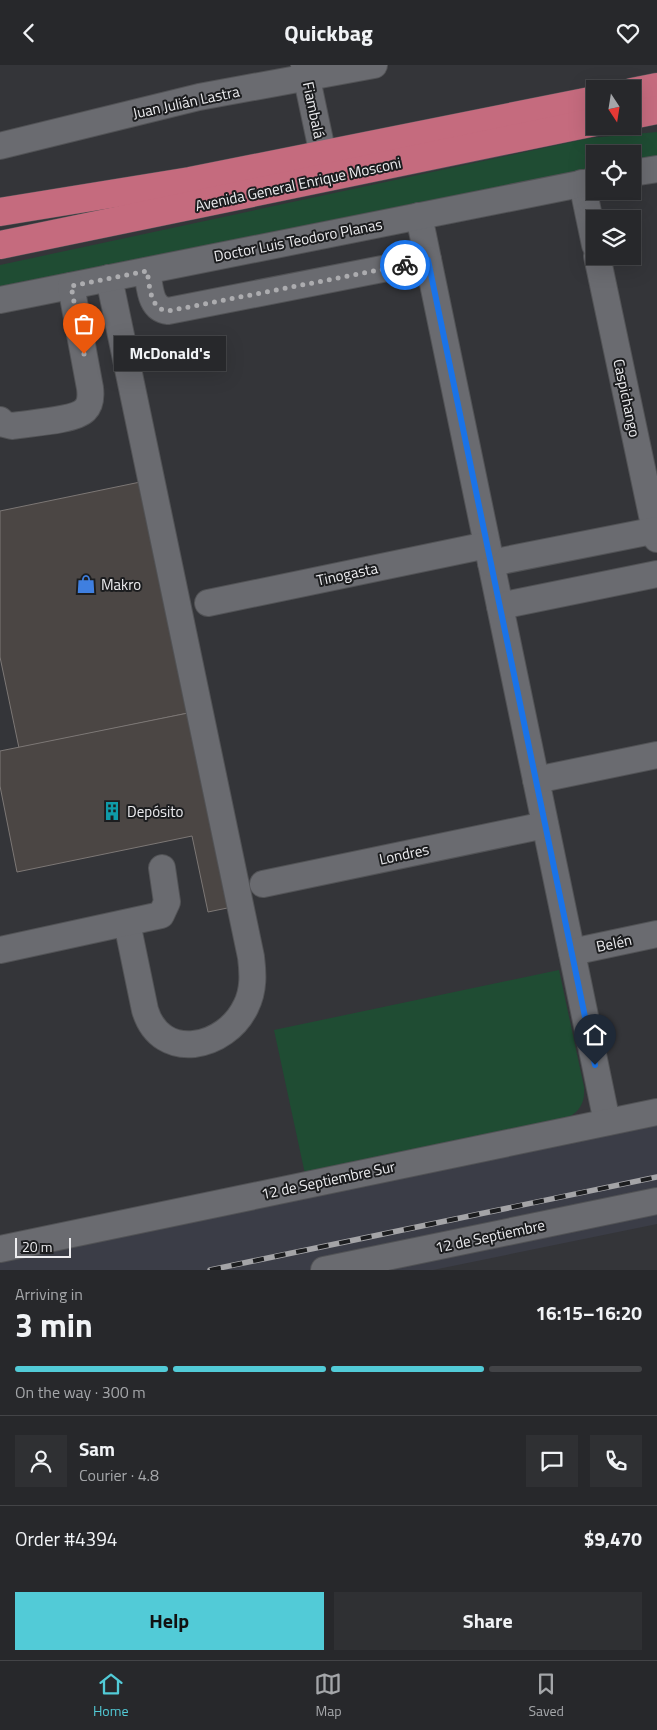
<!DOCTYPE html>
<meta charset="utf-8">
<style>
:root{--surface:#27282b;--page:#2f3033;--text:#f1f3f6;--muted:#a4a6a9;--line:#434447;--accent:#52cbd7}
body{margin:0;font-family:"Titillium Web",sans-serif;background:var(--page);color:var(--text);height:100vh;display:flex;flex-direction:column;font-size:19px;white-space:nowrap}
*{box-sizing:border-box;margin:0}
p{font-size:16px;color:var(--muted)}
.icon{flex:none;width:28px;height:28px;fill:none;stroke:currentColor;stroke-width:2;stroke-linecap:round;stroke-linejoin:round}
.map{position:relative;height:1205px;overflow:hidden}
.drawer{display:flex;flex-direction:column;background:var(--surface);flex:1}
.drawer>*{flex:none}
.needle{width:32px;rotate:168deg}
.controls{position:absolute;left:586px;top:15px;display:grid;gap:10px}
.controls a{display:grid;place-items:center;width:55px;height:55px;border-radius:0px;background:var(--surface);box-shadow:0 5px 20px #0002,0 0 0 1px var(--line);font-size:25px}
.scale{position:absolute;left:15px;bottom:12px;width:56px;box-sizing:border-box;padding-left:5px;border:2px solid #ececef;border-top:0;font-size:14px;line-height:18px;white-space:nowrap;color:#ececef;-webkit-text-stroke:4px #1c1d1f;paint-order:stroke}
.pin{position:absolute;display:grid;place-items:center;width:42px;height:42px;color:#fff;margin:-51px -21px;border-radius:50% 50% 50% 0;rotate:-45deg;box-shadow:0 0 5px #0007}
.pin .icon{rotate:45deg}
.courier{position:absolute;display:grid;place-items:center;width:50px;height:50px;margin:-25px;border:4px solid #1a73e8;border-radius:50%;background:#fff;color:#222;box-shadow:0 1px 6px #0007}
.bubble{position:absolute;height:35px;border-radius:0px;background:var(--surface);box-shadow:0 5px 20px #0002,0 0 0 1px var(--line);font-size:16px;font-weight:700;line-height:35px;text-align:center}
.head em{font-style:normal;font-weight:700}
.head div{display:flex;flex-direction:column-reverse}
.head{display:flex;align-items:center;justify-content:space-between;height:85px;padding:0 15px}
h1{font-size:32px;font-weight:700;line-height:38px}
.bar{display:grid;grid-template-columns:repeat(4,1fr);gap:8px 5px;align-content:center;height:60px;padding:0 15px}
.bar i{height:6px;border-radius:4px;background:var(--line)}
.bar .on{background:var(--accent)}
.bar p{grid-column:span 4}
.line{display:flex;align-items:center;gap:12px;padding:0 15px;border-top:1px solid var(--line)}
.line div{flex:1}
.round{display:grid;place-items:center;flex:none;width:52px;height:52px;border-radius:0px;background:var(--page)}
.button{display:flex;gap:10px;margin-top:auto;padding:10px 15px}
.button a{flex:1;height:58px;border-radius:0px;background:var(--accent);color:#111;font-size:20px;font-weight:700;line-height:58px;text-align:center}
.button a+a{background:var(--page);color:var(--text)}
header{display:flex;justify-content:space-between;align-items:center;height:65px;padding:0 15px;background:var(--surface);font-size:22px;font-weight:700}
.tabs{display:flex;justify-content:space-around;align-items:center;height:70px;border-top:1px solid var(--line);background:var(--surface);font-size:14px;color:var(--muted)}
.tabs a{display:grid;justify-items:center;gap:2px}
.tabs .on{color:var(--accent)}
.map>svg:first-child{display:block}
.built{fill:#3b3d47}
.green{fill:#1f4c33}
.building{fill:#4b4644;stroke:#7c7775}
.lines{fill:none;stroke-linecap:round;stroke-linejoin:round}
.minor-casing{stroke:#525356;stroke-width:28}
.highway-casing{stroke:#525356;stroke-width:29}
.minor{stroke:#6a6b70;stroke-width:26}
.highway{stroke:#c56b7e;stroke-width:28}
.rail-casing{stroke:#a4a4a7;stroke-width:5.5}
.rail{stroke:#1c1d1f;stroke-width:4;stroke-dasharray:11;stroke-linecap:butt}
.done{stroke:#acacaf;stroke-width:5;stroke-dasharray:0 9}
.route{stroke:#1a73e8;stroke-width:6}
.labels{text-anchor:middle;dominant-baseline:central;stroke-width:4;stroke-linejoin:round;paint-order:stroke}
.street-label{font-size:15px;fill:#ececef;stroke:#1c1d1f}
.poi-label{font-size:15px;fill:#ececef;stroke:#1c1d1f;text-anchor:start}
</style>
<header><svg class="icon" aria-label="back" viewBox="0 0 24 24"><path d="M15 5l-7 7 7 7"/></svg>Quickbag<svg class="icon" aria-label="heart" viewBox="0 0 24 24"><path d="M12 20l-8-8c-3-5 5-10 8-4 3-6 11-1 8 4z"/></svg></header>
<div class="map">
<svg width="657" height="1205" viewBox="0 0 657 1205">
<rect width="100%" height="100%" fill="#343539"/>
<path class="built" d="M657,1056V1159L433,1205H0V1194Z"/>
<g class="green">
<path d="M657,67V94L633,99L632,89H595V106L0,223V200L590,73Z"/>
<path d="M559,905L584,1022C585,1036 581,1045 569,1052L305,1109L274,965Z"/>
</g>
<g class="building">
<path d="M150,415L198,646L19,683L0,592V446Z"/>
<path d="M198,646L237,841L208,847L192,771L17,807L0,721V686Z"/>
</g>
<g class="lines">
<g class="minor-casing">
<g id="minor">
<path d="M304,0L323,90"/>
<path d="M0,81L199,32L374,0"/>
<path d="M632,108L657,104"/>
<path d="M582,118L595,180"/>
<path d="M419,151L607,1057"/>
<path d="M597,191L657,474"/>
<path d="M147,206C150,220 149,244 168,246L428,195"/>
<path d="M109,213L251,892C253,908 254,925 246,941C226,984 161,998 145,945L127,858"/>
<path d="M0,235L595,116"/>
<path d="M0,355L4,359L12,361C29,358 74,356 85,345C91,339 91,331 90,323L71,221"/>
<path d="M491,498L657,465"/>
<path d="M208,538L487,480"/>
<path d="M500,541L657,509"/>
<path d="M536,715L657,690"/>
<path d="M263,819L545,760"/>
<path d="M0,885L161,850L167,837L162,803"/>
<path d="M572,887L657,869"/>
<path d="M0,1184L657,1047"/>
<path d="M324,1205L657,1136"/>
</g>
</g>
<g class="highway-casing">
<g id="highway">
<path d="M632,27L657,22"/>
<path d="M632,50L657,45"/>
<path d="M0,147L190,116L595,35"/>
<path d="M0,180L595,57"/>
</g>
</g>
<use href="#minor" class="minor"/>
<use href="#highway" class="highway"/>
<g class="rail-casing">
<path id="rail" d="M210,1205L657,1112"/>
</g>
<use href="#rail" class="rail"/>
</g>
<g class="lines">
<path class="done" d="M84,289L71,221L147,206C150,220 149,244 168,246L405,200"/>
<path class="route" d="M405,200L428,195L595,1000"/>
</g>
<defs>
<g id="shop-bare" transform="scale(1.5)"><path d="M-5-2.5h2.3a2.7 3.5 0 0 1 5.4 0H5L5.5 6h-11ZM-1.5-2.5h3a1.5 2.3 0 0 0-3 0Z" fill="#3f7fe0" stroke="#1c1d1f" stroke-width="2.5" paint-order="stroke"/></g>
<g id="building-bare" transform="scale(1.5)"><path d="M-4-6H4V6H1V3H-1V6H-4ZM-2.5-4.3h1.7v1.8h-1.7ZM.8-4.3h1.7v1.8H.8ZM-2.5-1h1.7V.8h-1.7ZM.8-1h1.7V.8H.8Z" fill="#0f9aa8" stroke="#1c1d1f" stroke-width="2.5" paint-order="stroke"/></g>
</defs>
<g fill-rule="evenodd">
<use href="#shop-bare" x="86" y="519"/>
<use href="#building-bare" x="112" y="746"/>
</g>
<g class="labels">
<g class="street-label">
<text transform="translate(186 37) rotate(-12)">Juan Julián Lastra</text>
<text transform="translate(314 45) rotate(78)">Fiambalá</text>
<text transform="translate(298 119) rotate(-12)">Avenida General Enrique Mosconi</text>
<text transform="translate(298 175) rotate(-11)">Doctor Luis Teodoro Planas</text>
<text transform="translate(627 333) rotate(78)">Caspichango</text>
<text transform="translate(347 509) rotate(-12)">Tinogasta</text>
<text transform="translate(404 789) rotate(-12)">Londres</text>
<text transform="translate(614 878) rotate(-12)">Belén</text>
<text transform="translate(328 1115) rotate(-12)">12 de Septiembre Sur</text>
<text transform="translate(490 1171) rotate(-12)">12 de Septiembre</text>
</g>
<g class="poi-label">
<text x="101" y="519">Makro</text>
<text x="127" y="746">Depósito</text>
</g>
</g>
</svg>
<div class="controls">
<a><svg class="needle" viewBox="-14 -14 28 28"><path d="M0-13l5 13h-10z" fill="#e53935"/><path d="M0 13l5-13h-10z" fill="#a4a6a9"/></svg></a>
<a><svg class="icon" aria-label="locate" viewBox="0 0 24 24"><circle cx="12" cy="12" r="6"/><path d="M12 2v4M12 18v4M2 12h4M18 12h4"/></svg></a>
<a><svg class="icon" aria-label="layers" viewBox="0 0 24 24"><path d="M12 4l9 5-9 5-9-5zM3 14l9 5 9-5"/></svg></a>
</div>
<div class="scale">20 m</div>
<div class="pin" style="left:84px;top:289px;background:#ea580c"><svg class="icon" aria-label="bag" viewBox="0 0 24 24"><path d="M5 8h14l-1 12H6zM9 8a3 3 0 0 1 6 0"/></svg></div>
<div class="pin" style="left:595px;top:1000px;background:#1f2937"><svg class="icon" aria-label="home" viewBox="0 0 24 24"><path d="M3 11l9-7 9 7M6 9v11h12V9"/></svg></div>
<div class="courier" style="left:405px;top:200px"><svg class="icon" aria-label="bike" viewBox="0 0 24 24"><circle cx="6" cy="16" r="4"/><circle cx="18" cy="16" r="4"/><path d="M6 16l4-8h5l3 8M10 8l3 8H6M13 5h3"/></svg></div>
<div class="bubble" style="left:114px;top:271px;width:112px">McDonald's</div>
</div>
<section class="drawer">
<div class="head"><div><h1>3 min</h1><p>Arriving in</p></div><em>16:15–16:20</em></div>
<div class="bar"><i class="on"></i><i class="on"></i><i class="on"></i><i></i><p>On the way · 300 m</p></div>
<div class="line" style="height:90px"><a class="round"><svg class="icon" aria-label="person" viewBox="0 0 24 24"><circle cx="12" cy="8" r="4"/><path d="M4 21q1-7 8-7t8 7"/></svg></a><div><b>Sam</b><p>Courier · 4.8</p></div><a class="round"><svg class="icon" aria-label="chat" viewBox="0 0 24 24"><path d="M4 5h16v11H9l-5 4z"/></svg></a><a class="round"><svg class="icon" aria-label="phone" viewBox="0 0 24 24"><path d="M5 4h4l2 5-3 2q2 4 5 5l2-3 5 2v4C11 20 4 13 5 4z"/></svg></a></div>
<div class="line" style="height:65px"><div>Order #4394</div><b>$9,470</b></div>
<div class="button"><a>Help</a><a>Share</a></div>
</section>
<nav class="tabs">
<a class="on"><svg class="icon" aria-label="home" viewBox="0 0 24 24"><path d="M3 11l9-7 9 7M6 9v11h12V9"/></svg>Home</a>
<a><svg class="icon" aria-label="map" viewBox="0 0 24 24"><path d="M3 6l6-2 6 2 6-2v14l-6 2-6-2-6 2zM9 4v14M15 6v14"/></svg>Map</a>
<a><svg class="icon" aria-label="saved" viewBox="0 0 24 24"><path d="M7 4h10v16l-5-4-5 4z"/></svg>Saved</a>
</nav>
